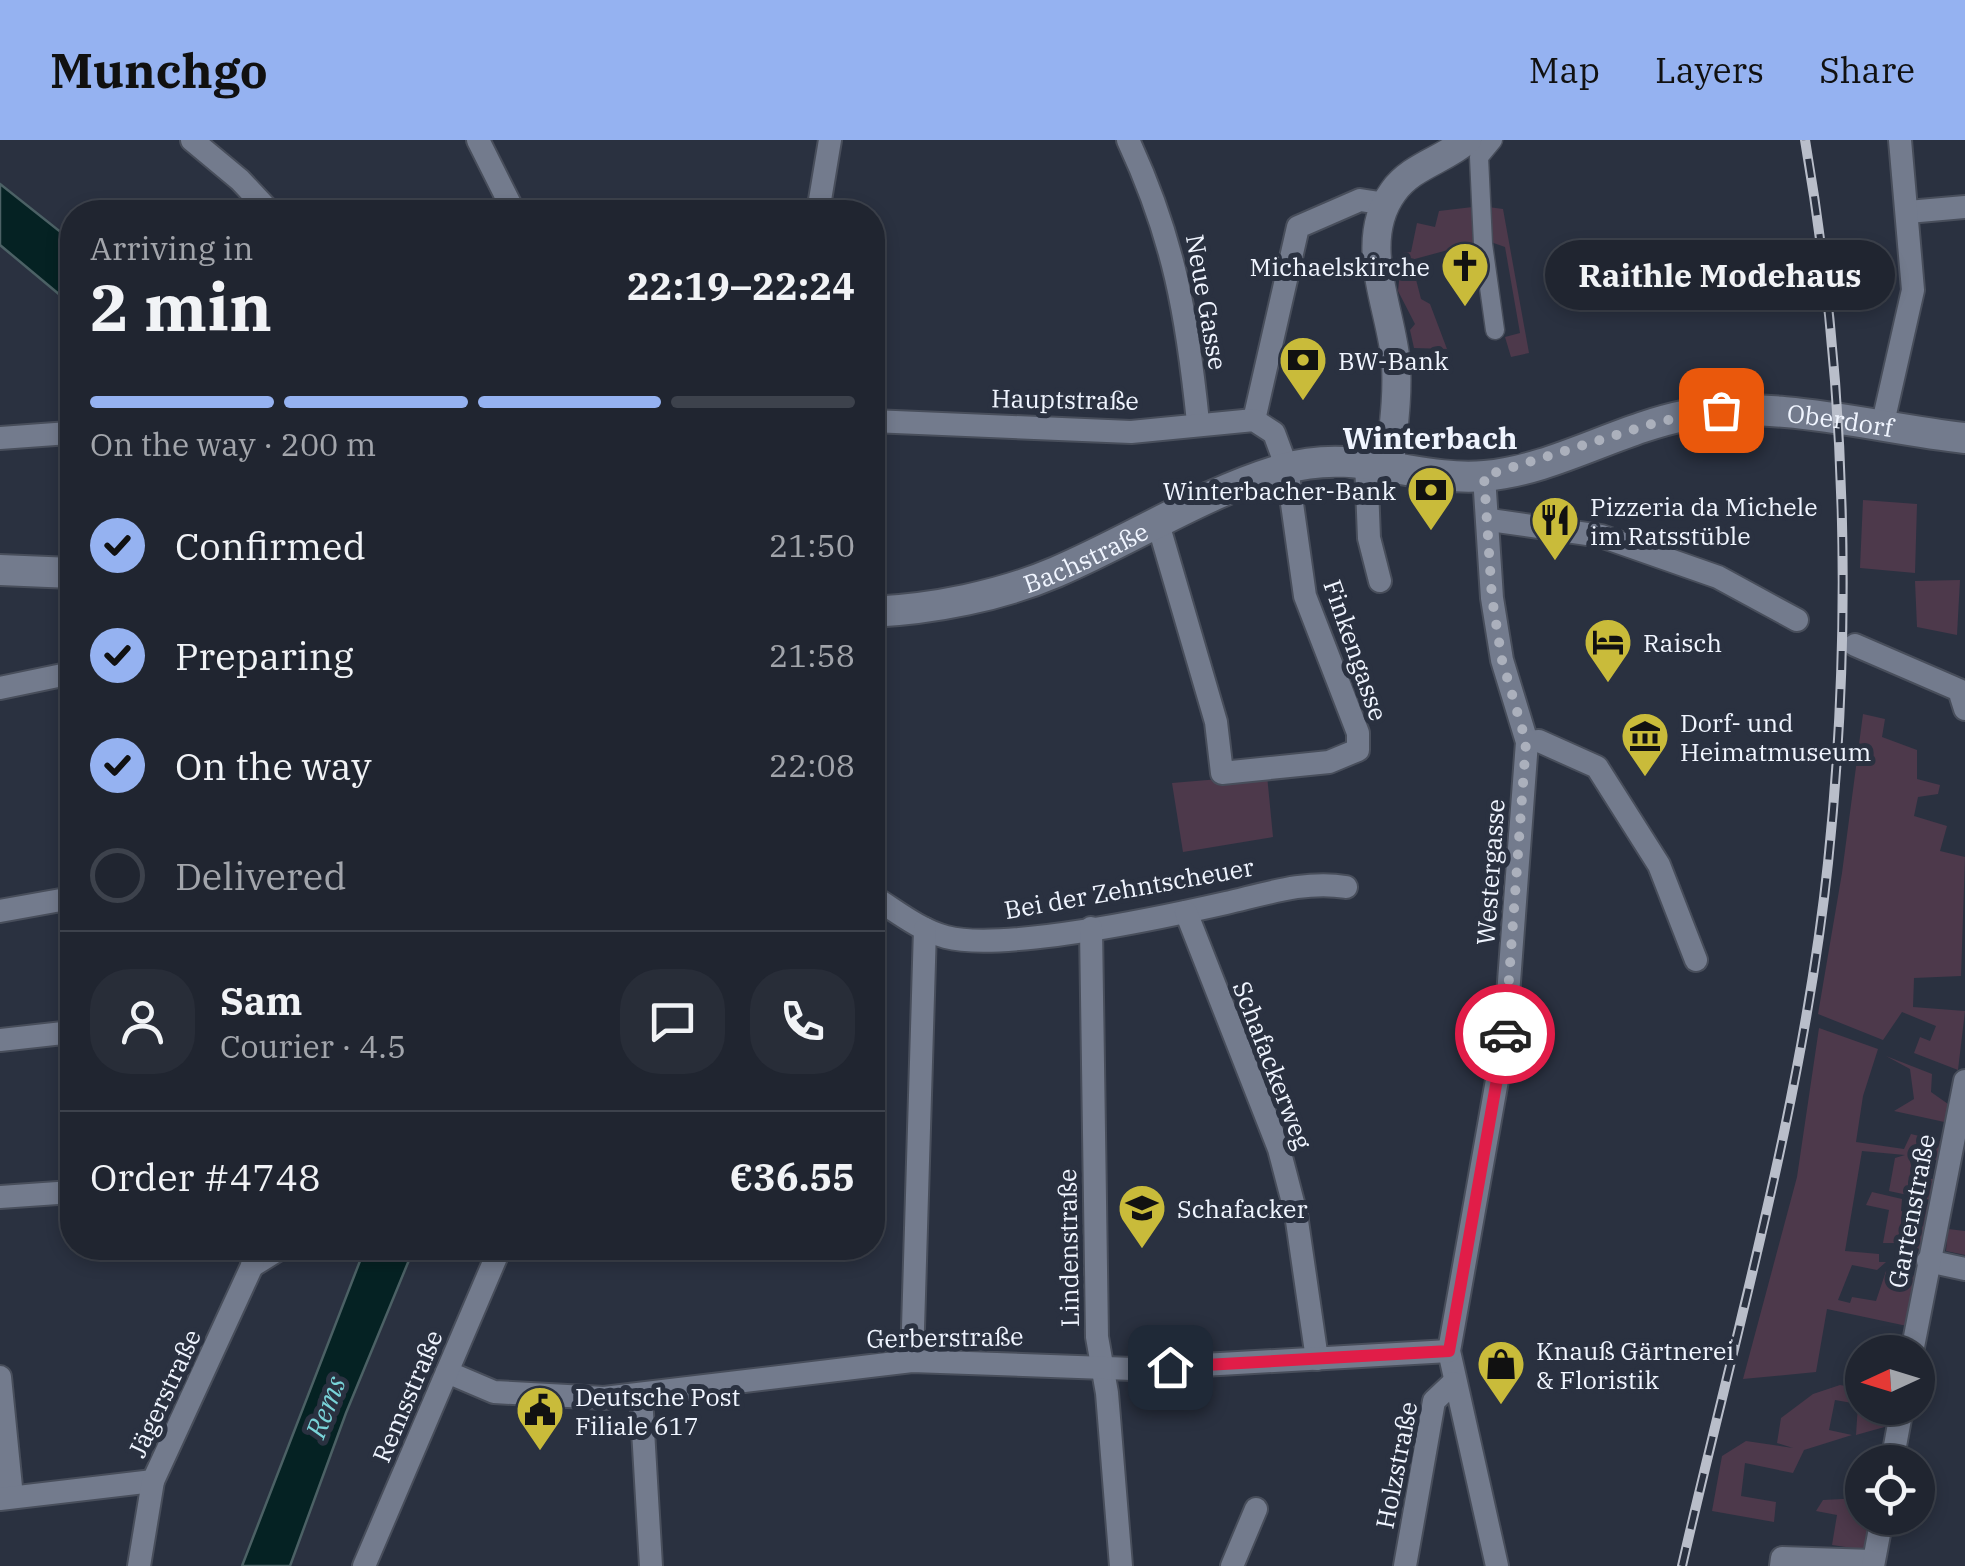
<!DOCTYPE html>
<meta charset="utf-8">
<style>
:root{--surface:#202530;--page:#282d38;--text:#f1f3f6;--muted:#a2a5ab;--line:#3d424c;--accent:#95b2f1}
body{margin:0;font-family:"IBM Plex Serif",serif;background:var(--page);color:var(--text);height:100vh;display:flex;flex-direction:column;font-size:38px;white-space:nowrap}
*{box-sizing:border-box;margin:0}
p{font-size:32px;color:var(--muted)}
.icon{flex:none;width:55px;height:55px;fill:none;stroke:currentColor;stroke-width:2;stroke-linecap:round;stroke-linejoin:round}
.map{position:relative;flex:1;overflow:hidden}
.side{position:absolute;left:60px;top:60px;width:825px;height:1060px;display:flex;flex-direction:column;background:var(--surface);border-radius:40px;box-shadow:0 5px 15px #0003,0 0 0 2px var(--line)}
.side>*{flex:none}
.needle{width:65px;rotate:266deg}
.fabs{position:absolute;left:1845px;top:1195px;display:grid;gap:20px}
.fabs a{display:grid;place-items:center;width:90px;height:90px;border-radius:50%;background:var(--surface);box-shadow:0 5px 15px #0003,0 0 0 2px var(--line);font-size:50px}
.pin{position:absolute;display:grid;place-items:center;width:85px;height:85px;color:#fff;margin:-42px;border-radius:20px;box-shadow:0 5px 15px #0006}
.courier{position:absolute;display:grid;place-items:center;width:100px;height:100px;margin:-50px;border:8px solid #e11d48;border-radius:50%;background:#fff;color:#222;box-shadow:0 2px 12px #0007}
.bubble{position:absolute;height:70px;border-radius:35px;background:var(--surface);box-shadow:0 5px 15px #0003,0 0 0 2px var(--line);font-size:32px;font-weight:700;line-height:70px;text-align:center}
.summary em{font-style:normal;font-weight:700}
.summary div{display:flex;flex-direction:column-reverse}
.summary{display:flex;align-items:center;justify-content:space-between;height:170px;padding:0 30px}
h1{font-size:65px;font-weight:700;line-height:75px}
.bar{display:grid;grid-template-columns:repeat(4,1fr);gap:15px 10px;align-content:center;height:120px;padding:0 30px}
.bar i{height:12px;border-radius:8px;background:var(--line)}
.bar .current{background:var(--accent)}
.bar p{grid-column:span 4}
.line{display:flex;align-items:center;gap:25px;padding:0 30px;border-top:2px solid var(--line)}
.line div{flex:1}
.round{display:grid;place-items:center;flex:none;width:105px;height:105px;border-radius:40px;background:var(--page)}
ol{padding:0 30px;list-style:none}
li{display:flex;align-items:center;gap:30px;height:110px}
li p{margin-inline-start:auto}
li .icon{padding:10px;border-radius:50%;background:var(--accent);color:#111;stroke-width:4}
li:last-child{color:var(--muted)}
li i{width:55px;height:55px;border:5px solid var(--line);border-radius:50%}
header{display:flex;align-items:center;gap:60px;box-sizing:border-box;height:140px;padding:0 50px;background:var(--accent);color:#111}
header strong{font-size:48px}
nav{display:flex;gap:55px;margin-inline-start:auto;font-size:35px}
.map>svg:first-child{display:block}
.green{fill:#4d394b}
.water{fill:#052223;stroke:#4c6165;stroke-width:2.5}
.lines{fill:none;stroke-linecap:round;stroke-linejoin:round}
.pedestrian-casing{stroke:#484e5b;stroke-width:21}
.minor-casing{stroke:#484e5b;stroke-width:26}
.tertiary-casing{stroke:#484e5b;stroke-width:31}
.secondary-casing{stroke:#484e5b;stroke-width:34}
.pedestrian{stroke:#737b8d;stroke-width:18}
.minor{stroke:#737b8d;stroke-width:22}
.tertiary{stroke:#737b8d;stroke-width:28}
.secondary{stroke:#737b8d;stroke-width:30}
.rail-casing{stroke:#b9beca;stroke-width:10}
.rail{stroke:#2a3140;stroke-width:6;stroke-dasharray:19;stroke-linecap:butt}
.done{stroke:#abb0bc;stroke-width:10;stroke-dasharray:0 18}
.route{stroke:#e11d48;stroke-width:12}
.labels{text-anchor:middle;dominant-baseline:central;stroke-width:10;stroke-linejoin:round;paint-order:stroke}
.poi-label{font-size:25px;fill:#f0f5ff;stroke:#2a3140;text-anchor:start}
.street-label{font-size:25px;fill:#f0f5ff;stroke:#2a3140}
.water-label{font-size:28px;font-style:italic;fill:#79d3d8;stroke:#2a3140}
.quarter-label{font-size:30px;font-weight:bold;fill:#f0f5ff;stroke:#2a3140}
</style>
<header>
<strong>Munchgo</strong>
<nav><a>Map</a><a>Layers</a><a>Share</a></nav>
</header>
<div class="map">
<svg width="1965" height="1426" viewBox="0 0 1965 1426">
<rect width="100%" height="100%" fill="#2a3140"/>
<g class="green">
<path d="M1481,66L1503,69L1529,213L1511,217L1505,197L1520,193L1505,107L1485,100L1411,120L1421,159L1430,164L1447,209L1414,208L1410,190L1415,184L1398,151L1402,113L1411,112L1417,83L1435,87L1439,71Z"/>
<path d="M1863,360L1917,364L1915,433L1860,428Z"/>
<path d="M1960,440L1957,495L1917,487L1915,441Z"/>
<path d="M1863,574L1885,579L1882,597L1917,610V639L1940,645L1938,654L1918,657L1914,676L1947,686L1940,711L1965,717L1961,836L1914,838L1913,867L1965,871L1958,930L1914,913L1920,897L1930,901L1936,886L1902,872L1883,900L1818,874L1842,733Z"/>
<path d="M1267,635L1273,697L1183,712L1172,643Z"/>
<path d="M1819,888L1878,909L1863,956L1856,1002L1904,1009L1911,994L1948,1003L1942,1021L1909,1016L1913,1035L1937,1040L1931,1060L1889,1051L1895,1018L1905,1015L1862,1011L1845,1111L1879,1114V1122H1886L1877,1130L1852,1125L1838,1160L1850,1163L1852,1157L1876,1161L1886,1131L1919,1136L1907,1186L1827,1169L1816,1232L1743,1239L1797,1037Z"/>
<path d="M1886,916L1932,934L1931,952L1948,964L1949,983L1894,971L1914,959L1910,929Z"/>
<path d="M1872,1052L1902,1059L1901,1071L1917,1074L1920,1062L1933,1065L1921,1110L1907,1103H1883L1889,1070L1866,1065Z"/>
<path d="M1948,1089L1965,1091V1115L1946,1111Z"/>
<path d="M1840,1245L1862,1249V1268H1891L1888,1286L1856,1295L1858,1264L1835,1260L1829,1290L1852,1295L1804,1310L1793,1333L1745,1323L1741,1356L1776,1362L1774,1382L1712,1371L1722,1316L1746,1301L1793,1308L1777,1303L1781,1278L1813,1254Z"/>
<path d="M1862,1358V1378H1871L1866,1410L1832,1405L1837,1375L1816,1371L1823,1360Z"/>
</g>
<g class="water">
<path d="M0,44L72,101V165L0,105Z"/>
<path d="M365,1108H414L346,1273L290,1426H242Z"/>
</g>
<g class="lines">
<g class="pedestrian-casing">
<path id="pedestrian" d="M1493,0L1479,17L1483,104L1495,190"/>
</g>
<g class="minor-casing">
<g id="minor">
<path d="M192,0L240,40L270,72"/>
<path d="M478,0L514,72"/>
<path d="M1128,0C1174,99 1187,175 1198,282"/>
<path d="M818,72L830,0"/>
<path d="M1908,72L1965,67"/>
<path d="M1254,280L1298,87L1360,60L1386,64"/>
<path d="M872,281L1131,292L1254,280L1274,293L1287,328L1305,456L1358,593V610L1329,622L1222,633L1216,582L1157,380"/>
<path d="M1882,287L1913,150L1900,0"/>
<path d="M0,298L69,293"/>
<path d="M1366,322L1369,398L1380,441"/>
<path d="M1484,336L1492,458L1502,520L1527,602L1505,895L1449,1211L1497,1426"/>
<path d="M1490,380L1601,396L1718,437L1797,480"/>
<path d="M1855,505L1959,550L1965,569"/>
<path d="M0,548L72,533"/>
<path d="M1527,602L1539,601L1597,627L1659,725L1696,820"/>
<path d="M872,756C895,770 919,790 946,797C1002,812 1164,777 1226,763C1265,754 1306,740 1346,747"/>
<path d="M0,771L72,758"/>
<path d="M1186,772L1279,1009L1296,1074L1317,1219"/>
<path d="M1091,788L1097,1197L1107,1253L1121,1426"/>
<path d="M0,900L72,892"/>
<path d="M0,1057L72,1052"/>
<path d="M1928,1121L1965,1129"/>
<path d="M252,1126L281,1108"/>
<path d="M1912,1212L1965,941"/>
<path d="M912,1221L925,789"/>
<path d="M447,1232L494,1252L604,1258L912,1221L1133,1229L1449,1211"/>
<path d="M0,1237L12,1357"/>
<path d="M641,1256L651,1426"/>
<path d="M1892,1322L1902,1268"/>
<path d="M0,1359L153,1341"/>
<path d="M139,1426L153,1341L252,1126L255,1108"/>
<path d="M364,1426L500,1108"/>
<path d="M1232,1426L1256,1369"/>
<path d="M1405,1426L1434,1261L1453,1243"/>
<path d="M1781,1426L1782,1418L1873,1421"/>
<path d="M1873,1426L1882,1378"/>
</g>
</g>
<g class="tertiary-casing">
<path id="tertiary" d="M1390,323C1393,290 1398,258 1396,224C1392,170 1356,103 1393,52C1411,26 1444,20 1467,0"/>
</g>
<g class="secondary-casing">
<g id="secondary">
<path d="M0,430L72,433"/>
<path id="s1" d="M872,472C933,469 1000,456 1056,432C1133,399 1202,353 1283,329C1357,307 1416,342 1485,336C1554,330 1619,288 1688,275C1779,259 1874,288 1965,298"/>
</g>
</g>
<use href="#pedestrian" class="pedestrian"/>
<use href="#minor" class="minor"/>
<use href="#tertiary" class="tertiary"/>
<use href="#secondary" class="secondary"/>
<g class="rail-casing">
<path id="rail" d="M1682,1426C1735,1194 1803,960 1828,723C1853,483 1846,238 1805,0"/>
</g>
<use href="#rail" class="rail"/>
</g>
<g class="lines">
<path class="done" d="M1505,894L1526,602L1502,520L1492,458L1484,336L1658,282L1721,270"/>
<path class="route" d="M1170,1227L1449,1211L1505,894"/>
</g>
<defs>
<g id="church-pin" transform="scale(2.5)"><path d="M0 17L-7.5 6A9.5 9.5 0 1 1 7.5 6Z" fill="#c9bb3a" stroke="#2a3140"/><path d="M-1.2-6h2.4v3.5h3.3v2.4h-3.3V6h-2.4V-.1h-3.3v-2.4h3.3Z" fill="#111"/></g>
<g id="bank-pin" transform="scale(2.5)"><path d="M0 17L-7.5 6A9.5 9.5 0 1 1 7.5 6Z" fill="#c9bb3a" stroke="#2a3140"/><path d="M-6-4H6V4H-6ZM0-2.3a2.3 2.3 0 1 0 0 4.6a2.3 2.3 0 1 0 0-4.6Z" fill="#111"/></g>
<g id="restaurant-pin" transform="scale(2.5)"><path d="M0 17L-7.5 6A9.5 9.5 0 1 1 7.5 6Z" fill="#c9bb3a" stroke="#2a3140"/><path d="M-5-6h1v4h1v-4h1v4h1v-4h1v5L-1.5 .5V6h-2V.5L-5-1ZM5-6V6H3V1.5H1.5Q1.5-4 5-6Z" fill="#111"/></g>
<g id="hotel-pin" transform="scale(2.5)"><path d="M0 17L-7.5 6A9.5 9.5 0 1 1 7.5 6Z" fill="#c9bb3a" stroke="#2a3140"/><path d="M-6-4.5h1.5V1H6V5H4.5V3h-9V5H-6ZM-4 0a1.8 1.8 0 1 1 3.6 0ZM.5 0V-2.5h3Q6-2.5 6 0Z" fill="#111"/></g>
<g id="museum-pin" transform="scale(2.5)"><path d="M0 17L-7.5 6A9.5 9.5 0 1 1 7.5 6Z" fill="#c9bb3a" stroke="#2a3140"/><path d="M0-6L6-3V-2H-6V-3ZM-5-1h2V3h-2ZM-1-1h2V3h-2ZM3-1h2V3H3ZM-6 4H6V6H-6Z" fill="#111"/></g>
<g id="school-pin" transform="scale(2.5)"><path d="M0 17L-7.5 6A9.5 9.5 0 1 1 7.5 6Z" fill="#c9bb3a" stroke="#2a3140"/><path d="M0-5L7-2L0 1L-7-2ZM-4 1L0 2.5L4 1V4Q0 6-4 4Z" fill="#111"/></g>
<g id="shop-pin" transform="scale(2.5)"><path d="M0 17L-7.5 6A9.5 9.5 0 1 1 7.5 6Z" fill="#c9bb3a" stroke="#2a3140"/><path d="M-5-2.5h2.3a2.7 3.5 0 0 1 5.4 0H5L5.5 6h-11ZM-1.5-2.5h3a1.5 2.3 0 0 0-3 0Z" fill="#111"/></g>
<g id="civic-pin" transform="scale(2.5)"><path d="M0 17L-7.5 6A9.5 9.5 0 1 1 7.5 6Z" fill="#c9bb3a" stroke="#2a3140"/><path d="M-.6-6.5H3V-4.5H.6V-3L4-1V1h2V6H-6V1h2V-1L-.6-3ZM-1.2 2.5V6h2.4V2.5Z" fill="#111"/></g>
</defs>
<g fill-rule="evenodd">
<use href="#church-pin" x="1465" y="126"/>
<use href="#bank-pin" x="1303" y="220"/>
<use href="#bank-pin" x="1431" y="350"/>
<use href="#restaurant-pin" x="1555" y="380"/>
<use href="#hotel-pin" x="1608" y="502"/>
<use href="#museum-pin" x="1645" y="596"/>
<use href="#school-pin" x="1142" y="1068"/>
<use href="#shop-pin" x="1501" y="1224"/>
<use href="#civic-pin" x="540" y="1270"/>
</g>
<g class="labels">
<g class="poi-label">
<text x="1430" y="126" text-anchor="end">Michaelskirche</text>
<text x="1338" y="220">BW-Bank</text>
<text x="1396" y="350" text-anchor="end">Winterbacher-Bank</text>
<text x="1590" y="366">Pizzeria da Michele<tspan x="1590" dy="29">im Ratsstüble</tspan></text>
<text x="1643" y="502">Raisch</text>
<text x="1680" y="582">Dorf- und<tspan x="1680" dy="29">Heimatmuseum</tspan></text>
<text x="1177" y="1068">Schafacker</text>
<text x="1536" y="1210">Knauß Gärtnerei<tspan x="1536" dy="29">&amp; Floristik</tspan></text>
<text x="575" y="1256">Deutsche Post<tspan x="575" dy="29">Filiale 617</tspan></text>
</g>
<g class="street-label">
<text transform="translate(1207 162) rotate(80)">Neue Gasse</text>
<text transform="translate(1065 259) rotate(1)">Hauptstraße</text>
<text stroke="none"><textPath href="#s1" startOffset="1008">Oberdorf</textPath></text>
<text stroke="none"><textPath href="#s1" startOffset="222">Bachstraße</textPath></text>
<text transform="translate(1356 510) rotate(71)">Finkengasse</text>
<text transform="translate(1490 732) rotate(-86)">Westergasse</text>
<text transform="translate(1129 748) rotate(-10)">Bei der Zehntscheuer</text>
<text transform="translate(1273 925) rotate(69)">Schafackerweg</text>
<text transform="translate(1911 1071) rotate(-79)">Gartenstraße</text>
<text transform="translate(1068 1108) rotate(-91)">Lindenstraße</text>
<text transform="translate(945 1197) rotate(-1)">Gerberstraße</text>
<text transform="translate(164 1253) rotate(-65)">Jägerstraße</text>
<text transform="translate(407 1256) rotate(-67)">Remsstraße</text>
<text transform="translate(1396 1325) rotate(-79)">Holzstraße</text>
</g>
<g class="water-label">
<text transform="translate(325 1267) rotate(-69)">Rems</text>
</g>
<g class="quarter-label">
<text x="1430" y="297">Winterbach</text>
</g>
</g>
</svg>
<div class="fabs">
<a><svg class="needle" viewBox="-14 -14 28 28"><path d="M0-13l5 13h-10z" fill="#e53935"/><path d="M0 13l5-13h-10z" fill="#a2a5ab"/></svg></a>
<a><svg class="icon" aria-label="locate" viewBox="0 0 24 24"><circle cx="12" cy="12" r="6"/><path d="M12 2v4M12 18v4M2 12h4M18 12h4"/></svg></a>
</div>
<div class="pin" style="left:1721px;top:270px;background:#ea580c"><svg class="icon" aria-label="bag" viewBox="0 0 24 24"><path d="M5 8h14l-1 12H6zM9 8a3 3 0 0 1 6 0"/></svg></div>
<div class="pin" style="left:1170px;top:1227px;background:#1f2937"><svg class="icon" aria-label="home" viewBox="0 0 24 24"><path d="M3 11l9-7 9 7M6 9v11h12V9"/></svg></div>
<div class="courier" style="left:1505px;top:894px"><svg class="icon" aria-label="car" viewBox="0 0 24 24"><path d="M5 17H2v-5l4-1 3-4h7l3 4 3 1v5h-3M9 17h6M6 11h13"/><circle cx="7" cy="17" r="2"/><circle cx="17" cy="17" r="2"/></svg></div>
<div class="bubble" style="left:1545px;top:100px;width:350px">Raithle Modehaus</div>
<section class="side">
<div class="summary"><div><h1>2 min</h1><p>Arriving in</p></div><em>22:19–22:24</em></div>
<div class="bar"><i class="current"></i><i class="current"></i><i class="current"></i><i></i><p>On the way · 200 m</p></div>
<ol>
<li><svg class="icon" aria-label="check" viewBox="0 0 24 24"><path d="M5 12l5 5 9-10"/></svg>Confirmed<p>21:50</p></li>
<li><svg class="icon" aria-label="check" viewBox="0 0 24 24"><path d="M5 12l5 5 9-10"/></svg>Preparing<p>21:58</p></li>
<li><svg class="icon" aria-label="check" viewBox="0 0 24 24"><path d="M5 12l5 5 9-10"/></svg>On the way<p>22:08</p></li>
<li><i></i>Delivered</li>
</ol>
<div class="line" style="height:180px"><a class="round"><svg class="icon" aria-label="person" viewBox="0 0 24 24"><circle cx="12" cy="8" r="4"/><path d="M4 21q1-7 8-7t8 7"/></svg></a><div><b>Sam</b><p>Courier · 4.5</p></div><a class="round"><svg class="icon" aria-label="chat" viewBox="0 0 24 24"><path d="M4 5h16v11H9l-5 4z"/></svg></a><a class="round"><svg class="icon" aria-label="phone" viewBox="0 0 24 24"><path d="M5 4h4l2 5-3 2q2 4 5 5l2-3 5 2v4C11 20 4 13 5 4z"/></svg></a></div>
<div class="line" style="height:130px"><div>Order #4748</div><b>€36.55</b></div>
</section>
</div>
